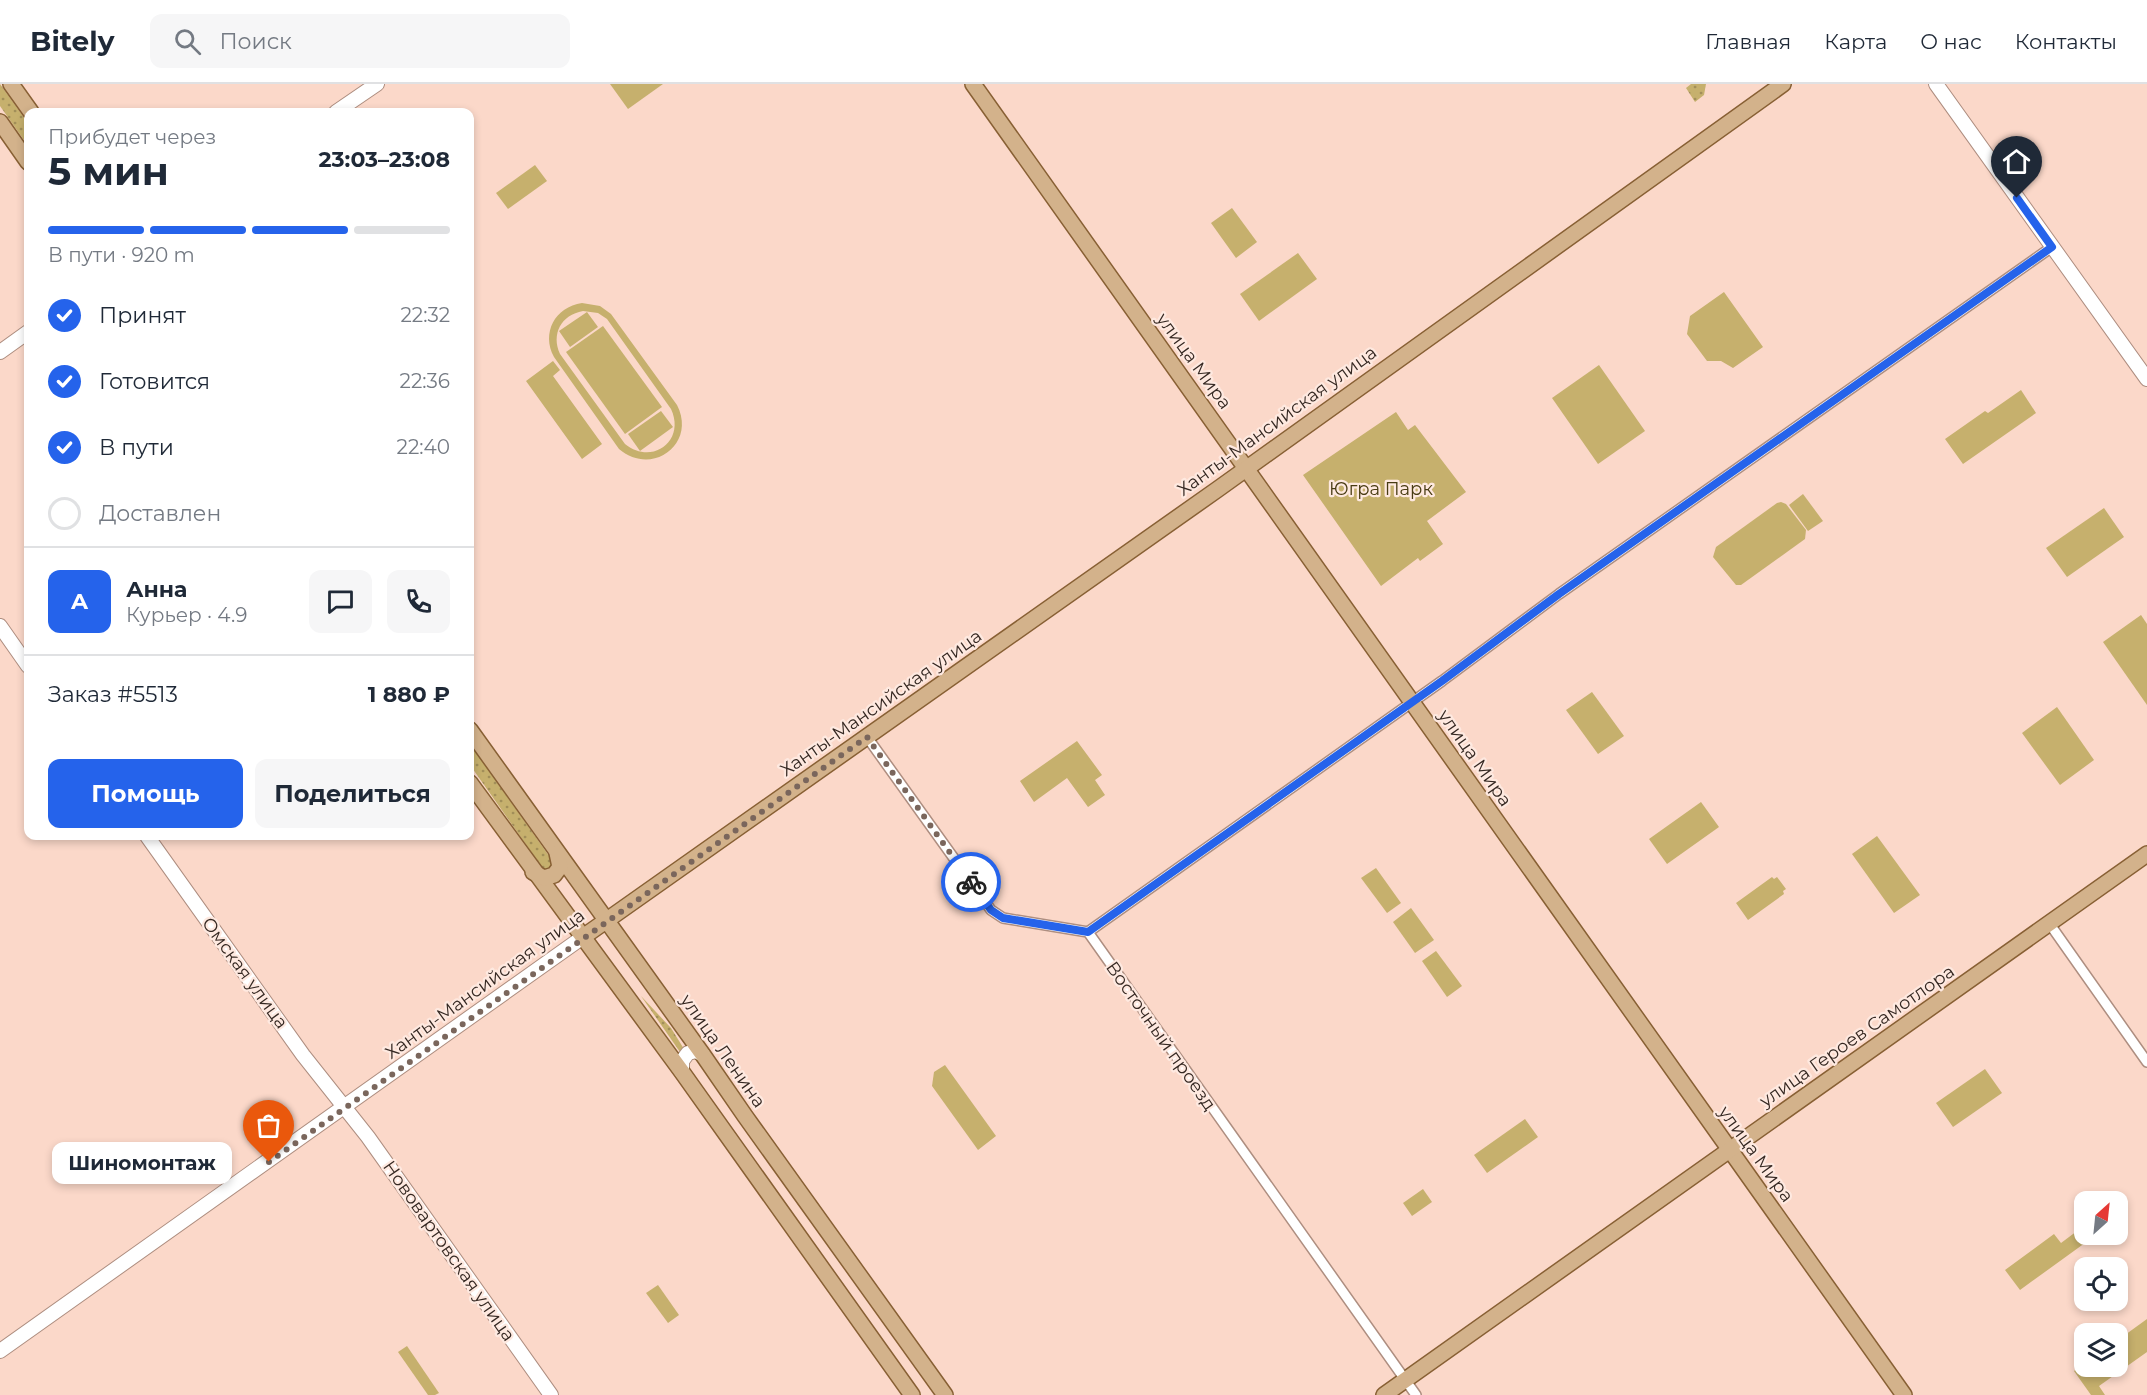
<!DOCTYPE html>
<html lang="ru">
<meta charset="utf-8">
<style>
:root{--surface:#fff;--page:#f6f6f7;--text:#1f2937;--muted:#747a83;--line:#e0e1e3;--accent:#2563eb}
body{margin:0;font-family:Montserrat,sans-serif;background:var(--page);color:var(--text);height:100vh;display:flex;flex-direction:column;font-size:22px;white-space:nowrap}
*{box-sizing:border-box;margin:0}
p{font-size:20px;color:var(--muted)}
.icon{flex:none;width:33px;height:33px;fill:none;stroke:currentColor;stroke-width:2;stroke-linecap:round;stroke-linejoin:round}
.map{position:relative;flex:1;overflow:hidden}
.side{position:absolute;left:24px;top:24px;width:450px;height:732px;display:flex;flex-direction:column;background:var(--surface);border-radius:12px;box-shadow:0 3px 9px #0003}
.side>*{flex:none}
.needle{width:39px;rotate:27deg}
.buttons{position:absolute;left:2074px;top:1107px;display:grid;gap:12px}
.buttons a{display:grid;place-items:center;width:54px;height:54px;border-radius:12px;background:var(--surface);box-shadow:0 3px 9px #0003;font-size:30px}
.pin{position:absolute;display:grid;place-items:center;width:51px;height:51px;color:#fff;margin:-62px -26px;border-radius:50% 50% 50% 0;rotate:-45deg;box-shadow:0 0 6px #0007}
.pin .icon{rotate:45deg}
.courier{position:absolute;display:grid;place-items:center;width:60px;height:60px;margin:-30px;border:4px solid #2563eb;border-radius:50%;background:#fff;color:#222;box-shadow:0 2px 8px #0007}
.bubble{position:absolute;height:42px;border-radius:12px;background:var(--surface);box-shadow:0 3px 9px #0003;font-size:20px;font-weight:700;line-height:42px;text-align:center}
.head em{font-style:normal;font-weight:700}
.head div{display:flex;flex-direction:column-reverse}
.head{display:flex;align-items:center;justify-content:space-between;height:102px;padding:0 24px}
h1{font-size:39px;font-weight:700;line-height:45px}
.bar{display:grid;grid-template-columns:repeat(4,1fr);gap:9px 6px;align-content:center;height:72px;padding:0 24px}
.bar i{height:8px;border-radius:4px;background:var(--line)}
.bar .current{background:var(--accent)}
.bar p{grid-column:span 4}
.line{display:flex;align-items:center;gap:15px;padding:0 24px;border-top:2px solid var(--line)}
.line div{flex:1}
.round{display:grid;place-items:center;flex:none;width:63px;height:63px;border-radius:12px;background:var(--page)}
ol{padding:0 24px;list-style:none}
li{display:flex;align-items:center;gap:18px;height:66px}
li p{margin-inline-start:auto}
li .icon{padding:6px;border-radius:50%;background:var(--accent);color:#fff;stroke-width:4}
li:last-child{color:var(--muted)}
li i{width:33px;height:33px;border:3px solid var(--line);border-radius:50%}
.action{display:flex;gap:12px;margin-top:auto;padding:12px 24px}
.action a{flex:1;height:69px;border-radius:12px;background:var(--accent);color:#fff;font-size:24px;font-weight:700;line-height:69px;text-align:center}
.action a+a{background:var(--page);color:var(--text)}
header{display:flex;align-items:center;gap:36px;box-sizing:border-box;height:84px;padding:0 30px;background:var(--surface);border-bottom:2px solid var(--line)}
header strong{font-size:28px}
nav{display:flex;gap:33px;margin-inline-start:auto;font-size:21px}
.search{width:420px;height:54px;background:var(--page);display:flex;align-items:center;gap:15px;box-sizing:border-box;padding:0 21px;border-radius:12px;color:var(--muted);font-size:22px}
.map>svg:first-child{display:block}
.grass{fill:url(#grass-dots)}
.green{fill:#c6b06d;fill-rule:evenodd}
.lines{fill:none;stroke-linecap:round;stroke-linejoin:round}
.street-casing{stroke:#ae8e80;stroke-width:12}
.secondary-casing{stroke:#ae8e80;stroke-width:16}
.primary-casing{stroke:#886034;stroke-width:18}
.street{stroke:#fff;stroke-width:9}
.secondary{stroke:#fff;stroke-width:14}
.primary{stroke:#d3b28b;stroke-width:15}
.done{stroke:#7a665c;stroke-width:6;stroke-dasharray:0 10.8}
.route{stroke:#2563eb;stroke-width:8}
.labels{text-anchor:middle;dominant-baseline:central;stroke-width:4.5;stroke-linejoin:round;paint-order:stroke}
.street-label{font-size:18px;fill:#352822;stroke:#fee9e0}
.park-label{font-size:18px;fill:#483b12;stroke:#fee9e0}
</style>
<header>
<strong>Bitely</strong>
<div class="search"><svg class="icon" aria-label="search" viewBox="0 0 24 24"><circle cx="10" cy="10" r="6"/><path d="M15 15l6 6"/></svg>Поиск</div>
<nav><a>Главная</a><a>Карта</a><a>О нас</a><a>Контакты</a></nav>
</header>
<div class="map">
<svg width="2147" height="1311" viewBox="0 0 2147 1311">
<defs>
<pattern id="grass-dots" width="8" height="8" patternUnits="userSpaceOnUse" patternTransform="scale(1.5)"><rect width="8" height="8" fill="#c6b06d"/><path d="M2 2h.1M6 6h.1" fill="none" stroke="#a28f59" stroke-width="1.8" stroke-linecap="round"/></pattern>
</defs>
<rect width="100%" height="100%" fill="#fbd8c9"/>
<g class="grass">
<path d="M0,0L28,39V62L0,22Z"/>
<path d="M1691,0H1706L1704,11L1695,18L1686,4Z"/>
<path d="M470,660L554,779V783L548,787L544,786L470,681Z"/>
<path d="M641,912L671,944L684,965L680,968Z"/>
</g>
<g class="green">
<path d="M610,0H663L628,25Z"/>
<path d="M535,81L547,97L508,125L496,109Z"/>
<path d="M1232,124L1257,158L1236,174L1211,139Z"/>
<path d="M1298,169L1317,195L1259,237L1240,210Z"/>
<path d="M1724,208L1763,263L1733,284L1721,277H1707L1687,250L1690,232Z"/>
<path d="M582,219L600,222L611,230L677,321C697,360 652,393 619,365L554,273C541,249 555,223 582,219ZM583,227L598,229L607,235L671,325C686,357 652,382 625,360L560,270C551,250 561,231 583,227Z"/>
<path d="M587,228L598,243L570,263L559,247Z"/>
<path d="M603,242L662,323L625,350L566,268Z"/>
<path d="M553,277L560,286L553,292L602,360L582,375L526,297Z"/>
<path d="M1599,281L1645,347L1598,380L1552,314Z"/>
<path d="M2021,306L2036,329L1963,380L1945,355L1985,327L1988,329Z"/>
<path d="M661,327L673,343L640,367L628,350Z"/>
<path d="M1396,328L1408,346L1415,341L1466,408L1427,437L1443,460L1420,477L1418,474L1381,502L1303,391Z"/>
<path d="M1803,410L1823,437L1808,447L1789,421Z"/>
<path d="M1781,418L1786,420L1806,446L1805,455L1741,501H1736L1713,473L1716,463L1777,419Z"/>
<path d="M2104,424L2124,453L2067,493L2046,464Z"/>
<path d="M2141,531L2147,540V621L2103,558Z"/>
<path d="M1592,608L1624,652L1598,670L1566,626Z"/>
<path d="M2057,623L2094,676L2060,701L2022,649Z"/>
<path d="M1077,657L1102,691L1095,696L1105,711L1088,723L1067,694L1034,718L1020,697Z"/>
<path d="M1701,718L1719,743L1667,780L1649,755Z"/>
<path d="M1877,752L1920,811L1894,829L1852,770Z"/>
<path d="M1376,784L1401,819L1387,829L1361,794Z"/>
<path d="M1772,793L1774,795L1777,793L1786,805L1783,807L1784,810L1748,836L1736,819Z"/>
<path d="M1411,824L1434,856L1415,869L1393,838Z"/>
<path d="M1436,867L1462,902L1447,913L1422,877Z"/>
<path d="M945,981L996,1052L978,1066L932,1002L934,988Z"/>
<path d="M1985,985L2002,1009L1953,1043L1936,1019Z"/>
<path d="M1525,1035L1538,1053L1487,1089L1474,1071Z"/>
<path d="M1423,1105L1432,1118L1412,1132L1403,1119Z"/>
<path d="M2085,1141V1150L2096,1151L2020,1206L2005,1186L2054,1150L2061,1159Z"/>
<path d="M658,1201L679,1231L668,1239L646,1209Z"/>
<path d="M2147,1235V1268L2099,1302L2105,1311H2091L2074,1287L2085,1279V1282H2118V1256Z"/>
<path d="M407,1262L439,1309L435,1311H428L398,1268Z"/>
</g>
<g class="lines">
<g class="street-casing">
<g id="street">
<path d="M867,653L991,826L1003,834L1088,848L1416,1311"/>
<path d="M2049,839L2147,978"/>
<path d="M1088,848L1442,597L1559,510L2052,163"/>
</g>
</g>
<g class="secondary-casing">
<g id="secondary">
<path d="M1936,0L2147,295"/>
<path d="M336,28L377,0"/>
<path d="M0,268L28,248"/>
<path d="M0,542L28,582"/>
<path d="M147,752L303,971L368,1053L551,1311"/>
<path d="M682,988V977L688,969L696,967L703,971"/>
<path d="M0,1267L583,853"/>
</g>
</g>
<g class="primary-casing">
<g id="primary">
<path d="M11,0L31,28"/>
<path d="M973,0L1904,1311"/>
<path d="M0,38L28,78"/>
<path d="M470,646L703,971L745,1032L945,1311"/>
<path d="M470,699L682,988L912,1311"/>
<path d="M533,788L544,794L554,791L560,783L557,769"/>
<path d="M583,853L1218,405L1783,0"/>
<path d="M1384,1311L2147,770"/>
</g>
</g>
<use href="#street" class="street"/>
<use href="#secondary" class="secondary"/>
<use href="#primary" class="primary"/>
</g>
<g class="lines">
<path class="done" d="M269,1078L867,653L971,798"/>
<path class="route" d="M971,798L991,826L1003,834L1088,848L1442,597L1559,510L2052,163L2017,114"/>
</g>
<g class="labels">
<g class="street-label">
<text transform="translate(1194 277) rotate(54)">улица Мира</text>
<text transform="translate(1277 337) rotate(-36)">Ханты-Мансийская улица</text>
<text transform="translate(881 619) rotate(-35)">Ханты-Мансийская улица</text>
<text transform="translate(1475 674) rotate(55)">улица Мира</text>
<text transform="translate(245 889) rotate(54)">Омская улица</text>
<text transform="translate(485 900) rotate(-36)">Ханты-Мансийская улица</text>
<text transform="translate(1161 952) rotate(55)">Восточный проезд</text>
<text transform="translate(1857 952) rotate(-35)">улица Героев Самотлора</text>
<text transform="translate(723 967) rotate(55)">улица Ленина</text>
<text transform="translate(1756 1070) rotate(54)">улица Мира</text>
<text transform="translate(449 1167) rotate(55)">Нововартовская улица</text>
</g>
<g class="park-label">
<text x="1381" y="405">Югра Парк</text>
</g>
</g>
</svg>
<div class="buttons">
<a><svg class="needle" viewBox="-14 -14 28 28"><path d="M0-13l5 13h-10z" fill="#e53935"/><path d="M0 13l5-13h-10z" fill="#747a83"/></svg></a>
<a><svg class="icon" aria-label="locate" viewBox="0 0 24 24"><circle cx="12" cy="12" r="6"/><path d="M12 2v4M12 18v4M2 12h4M18 12h4"/></svg></a>
<a><svg class="icon" aria-label="layers" viewBox="0 0 24 24"><path d="M12 4l9 5-9 5-9-5zM3 14l9 5 9-5"/></svg></a>
</div>
<div class="pin" style="left:269px;top:1078px;background:#ea580c"><svg class="icon" aria-label="bag" viewBox="0 0 24 24"><path d="M5 8h14l-1 12H6zM9 8a3 3 0 0 1 6 0"/></svg></div>
<div class="pin" style="left:2017px;top:114px;background:#1f2937"><svg class="icon" aria-label="home" viewBox="0 0 24 24"><path d="M3 11l9-7 9 7M6 9v11h12V9"/></svg></div>
<div class="courier" style="left:971px;top:798px"><svg class="icon" aria-label="bike" viewBox="0 0 24 24"><circle cx="6" cy="16" r="4"/><circle cx="18" cy="16" r="4"/><path d="M6 16l4-8h5l3 8M10 8l3 8H6M13 5h3"/></svg></div>
<div class="bubble" style="left:52px;top:1058px;width:180px">Шиномонтаж</div>
<section class="side">
<div class="head"><div><h1>5 мин</h1><p>Прибудет через</p></div><em>23:03–23:08</em></div>
<div class="bar"><i class="current"></i><i class="current"></i><i class="current"></i><i></i><p>В пути · 920 m</p></div>
<ol>
<li><svg class="icon" aria-label="check" viewBox="0 0 24 24"><path d="M5 12l5 5 9-10"/></svg>Принят<p>22:32</p></li>
<li><svg class="icon" aria-label="check" viewBox="0 0 24 24"><path d="M5 12l5 5 9-10"/></svg>Готовится<p>22:36</p></li>
<li><svg class="icon" aria-label="check" viewBox="0 0 24 24"><path d="M5 12l5 5 9-10"/></svg>В пути<p>22:40</p></li>
<li><i></i>Доставлен</li>
</ol>
<div class="line" style="height:108px"><b class="round" style="background:var(--accent);color:#fff">А</b><div><b>Анна</b><p>Курьер · 4.9</p></div><a class="round"><svg class="icon" aria-label="chat" viewBox="0 0 24 24"><path d="M4 5h16v11H9l-5 4z"/></svg></a><a class="round"><svg class="icon" aria-label="phone" viewBox="0 0 24 24"><path d="M5 4h4l2 5-3 2q2 4 5 5l2-3 5 2v4C11 20 4 13 5 4z"/></svg></a></div>
<div class="line" style="height:78px"><div>Заказ #5513</div><b>1 880 ₽</b></div>
<div class="action"><a>Помощь</a><a>Поделиться</a></div>
</section>
</div>
